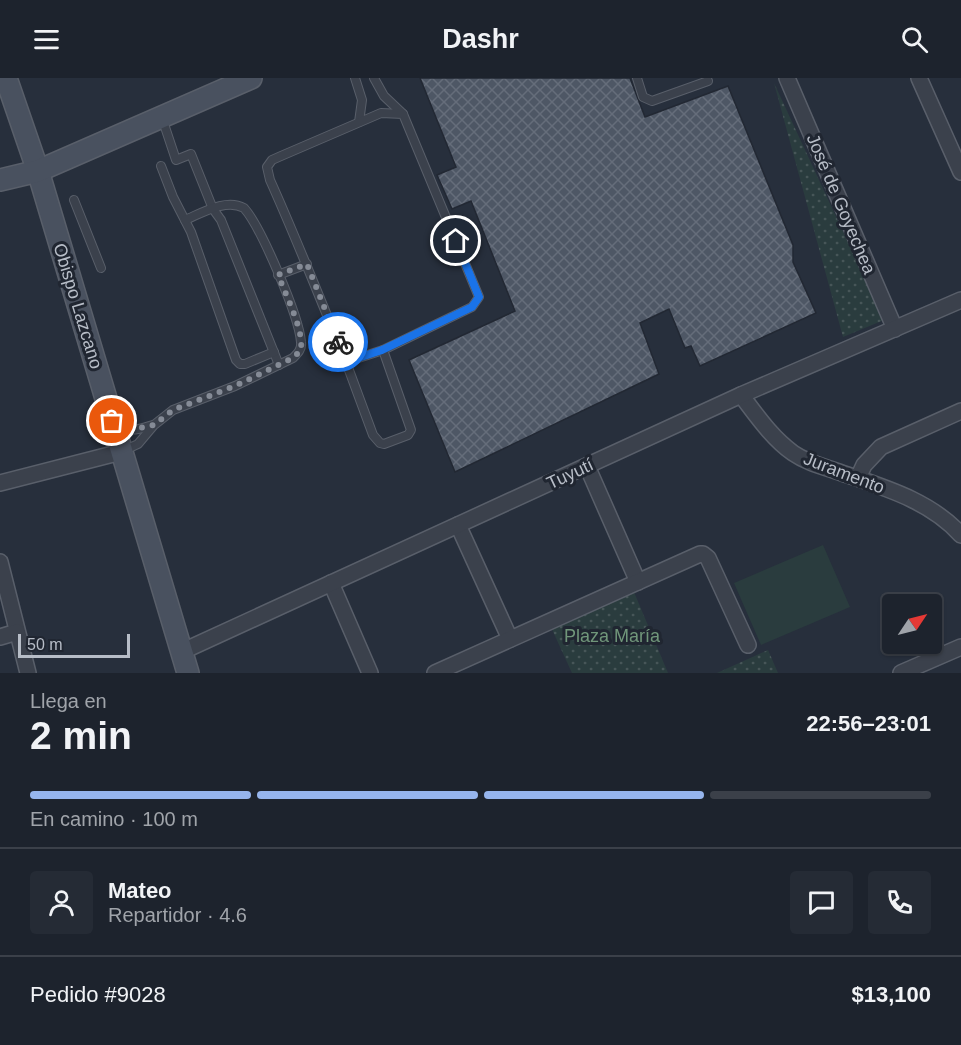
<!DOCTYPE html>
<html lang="es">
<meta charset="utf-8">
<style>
:root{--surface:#1d232d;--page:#252b35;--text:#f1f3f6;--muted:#a0a4aa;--line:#3b4049;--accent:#96b5ed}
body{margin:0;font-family:Helvetica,sans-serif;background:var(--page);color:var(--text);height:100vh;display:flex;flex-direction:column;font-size:22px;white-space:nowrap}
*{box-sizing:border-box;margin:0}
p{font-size:20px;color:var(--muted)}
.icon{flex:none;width:33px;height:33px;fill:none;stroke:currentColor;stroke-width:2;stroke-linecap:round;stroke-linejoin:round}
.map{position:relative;height:595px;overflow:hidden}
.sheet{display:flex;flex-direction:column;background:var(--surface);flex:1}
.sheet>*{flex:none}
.needle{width:39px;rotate:55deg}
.controls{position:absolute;left:882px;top:516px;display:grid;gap:12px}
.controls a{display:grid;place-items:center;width:60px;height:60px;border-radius:6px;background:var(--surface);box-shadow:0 2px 4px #0004,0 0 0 2px var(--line);font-size:30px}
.scale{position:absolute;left:18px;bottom:15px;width:112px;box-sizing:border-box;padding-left:6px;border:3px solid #b7bdc7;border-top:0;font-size:16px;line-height:21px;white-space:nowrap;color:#b7bdc7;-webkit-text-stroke:4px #202631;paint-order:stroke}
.pin{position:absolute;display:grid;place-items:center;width:51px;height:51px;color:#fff;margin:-26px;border:3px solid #fff;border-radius:50%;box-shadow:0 2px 6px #0007}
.courier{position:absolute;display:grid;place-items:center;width:60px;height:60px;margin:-30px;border:4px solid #1a73e8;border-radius:50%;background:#fff;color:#222;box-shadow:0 2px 8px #0007}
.overview em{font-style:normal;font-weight:600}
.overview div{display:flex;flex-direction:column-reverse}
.overview{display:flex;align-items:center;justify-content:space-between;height:102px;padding:0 30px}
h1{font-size:39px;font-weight:600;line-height:45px}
.bar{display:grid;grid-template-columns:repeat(4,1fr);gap:9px 6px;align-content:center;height:72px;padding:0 30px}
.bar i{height:8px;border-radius:4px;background:var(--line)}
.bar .current{background:var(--accent)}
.bar p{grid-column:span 4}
.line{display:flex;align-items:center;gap:15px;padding:0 30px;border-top:2px solid var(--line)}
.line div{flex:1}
.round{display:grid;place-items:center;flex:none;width:63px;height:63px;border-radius:6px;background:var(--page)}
header{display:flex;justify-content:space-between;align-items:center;height:78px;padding:0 30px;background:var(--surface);font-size:27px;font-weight:600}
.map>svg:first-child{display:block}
.park{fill:url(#park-dots)}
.pitch{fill:#2a3c3e}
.building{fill:url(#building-cross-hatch);stroke:#222833;stroke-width:1.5}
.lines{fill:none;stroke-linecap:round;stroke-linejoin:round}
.lane-casing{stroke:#595f6a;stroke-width:10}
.street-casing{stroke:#595f6a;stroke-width:18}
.secondary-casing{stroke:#595f6a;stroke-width:24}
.lane{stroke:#3b414c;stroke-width:8}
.street{stroke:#3b414c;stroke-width:15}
.secondary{stroke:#49515f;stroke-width:21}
.done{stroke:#858b96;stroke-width:6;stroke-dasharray:0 10.8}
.route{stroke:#1a73e8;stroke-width:8}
.labels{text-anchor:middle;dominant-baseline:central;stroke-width:6;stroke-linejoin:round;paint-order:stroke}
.street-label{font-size:18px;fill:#b7bdc7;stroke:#202631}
.park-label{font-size:18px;fill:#70967a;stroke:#202631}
</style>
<header><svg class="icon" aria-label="menu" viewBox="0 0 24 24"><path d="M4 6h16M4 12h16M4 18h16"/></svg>Dashr<svg class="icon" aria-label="search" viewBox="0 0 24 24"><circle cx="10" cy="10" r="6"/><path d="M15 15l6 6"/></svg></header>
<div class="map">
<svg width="961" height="595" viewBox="0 0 961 595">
<defs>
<pattern id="park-dots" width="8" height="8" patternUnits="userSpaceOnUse" patternTransform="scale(1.5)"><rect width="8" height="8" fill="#2a3c3e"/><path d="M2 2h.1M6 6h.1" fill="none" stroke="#475658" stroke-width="1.8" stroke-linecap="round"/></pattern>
<pattern id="building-cross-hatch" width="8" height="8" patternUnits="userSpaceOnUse" patternTransform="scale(1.5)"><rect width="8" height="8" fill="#4e5765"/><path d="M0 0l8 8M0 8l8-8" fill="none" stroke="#656d7a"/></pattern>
</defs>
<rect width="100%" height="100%" fill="#272f3c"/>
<g class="park">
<path d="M774,5L884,242L843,259Z"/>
<path d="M631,507L668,595H572L550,547Z"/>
<path d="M768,572L778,595H717Z"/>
</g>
<path class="pitch" d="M823,467L850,529L761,567L734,505Z"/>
<path class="building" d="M420,0H630L645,39L728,8L793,167V184L816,235L700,288L691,268L685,270L669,231L640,245L659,296L455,394L409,282L515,233L471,123L452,131L437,97L456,89Z"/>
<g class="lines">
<g class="lane-casing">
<g id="lane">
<path d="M355,0L362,22L359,44"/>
<path d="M374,0L384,18L403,36"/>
<path d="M637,0L643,19L652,23L708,3"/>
<path d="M381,35L403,36L479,219L472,229L383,272L346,284C321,223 297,162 270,102L267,89L272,82L281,78Z"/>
<path d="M162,40L176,82L191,76L213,131L221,142L279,287"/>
<path d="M161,88L173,119L191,154L236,282L240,286H245L274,274"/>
<path d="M74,122L101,190"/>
<path d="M278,197L307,186"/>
<path d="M346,284L373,357L380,365L384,366L408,357L411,352L383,272"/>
<path d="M119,347C130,355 141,351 153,347"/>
<path d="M123,373L138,366L154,347L173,332L235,308L293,280C298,275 302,271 301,264C299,238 261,149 244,130C226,120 202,135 185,142"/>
</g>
</g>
<g class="street-casing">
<g id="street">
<path d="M787,0L895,251"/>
<path d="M919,0L961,94"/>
<path d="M741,317C757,338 772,360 793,375C806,384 821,388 836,393C879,408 929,421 961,457"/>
<path d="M587,388L638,504"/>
<path d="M858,400L864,387L881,369L961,333"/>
<path d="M0,405L121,374"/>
<path d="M458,447L510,561"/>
<path d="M0,484L28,595"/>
<path d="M331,505L370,595"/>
<path d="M0,559L17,554"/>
<path d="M181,574L741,317L961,222"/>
<path d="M435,595L700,476H703L708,480L748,567"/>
<path d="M901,595L961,569"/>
</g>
</g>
<g class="secondary-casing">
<g id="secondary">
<path d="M6,0L38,93L188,595"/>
<path d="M0,102L38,93L251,0"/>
</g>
</g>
<use href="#lane" class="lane"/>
<use href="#street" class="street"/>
<use href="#secondary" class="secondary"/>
</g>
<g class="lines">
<path class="done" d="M112,343L129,352L154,347L173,332L235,308L293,280C297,276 300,274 301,269C304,254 284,212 278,197L307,186L338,264"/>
<path class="route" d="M338,264L346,284L382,272L472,229L479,219L456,163"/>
</g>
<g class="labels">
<g class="street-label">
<text transform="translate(841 126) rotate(67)">José de Goyechea</text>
<text transform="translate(78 228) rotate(73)">Obispo Lazcano</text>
<text transform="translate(844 395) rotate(21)">Juramento</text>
<text transform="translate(570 396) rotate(-25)">Tuyutí</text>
</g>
<g class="park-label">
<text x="612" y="558">Plaza María</text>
</g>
</g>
</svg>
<div class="controls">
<a><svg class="needle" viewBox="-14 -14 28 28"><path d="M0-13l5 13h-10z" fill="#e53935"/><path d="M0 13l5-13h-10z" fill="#a0a4aa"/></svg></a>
</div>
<div class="scale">50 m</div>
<div class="pin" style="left:112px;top:343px;background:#ea580c"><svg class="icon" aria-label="bag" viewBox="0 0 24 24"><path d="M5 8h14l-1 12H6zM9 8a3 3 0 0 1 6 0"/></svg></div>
<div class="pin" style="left:456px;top:163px;background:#1f2937"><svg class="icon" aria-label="home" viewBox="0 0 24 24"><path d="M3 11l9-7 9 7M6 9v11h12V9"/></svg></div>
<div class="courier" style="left:338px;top:264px"><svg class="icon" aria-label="bike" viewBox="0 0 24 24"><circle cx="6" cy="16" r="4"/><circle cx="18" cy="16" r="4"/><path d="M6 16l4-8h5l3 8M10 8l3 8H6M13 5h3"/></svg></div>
</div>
<section class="sheet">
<div class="overview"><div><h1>2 min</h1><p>Llega en</p></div><em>22:56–23:01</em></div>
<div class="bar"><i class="current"></i><i class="current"></i><i class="current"></i><i></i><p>En camino · 100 m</p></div>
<div class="line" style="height:108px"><a class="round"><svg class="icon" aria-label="person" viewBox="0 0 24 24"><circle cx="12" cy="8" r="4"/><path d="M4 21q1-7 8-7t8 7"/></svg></a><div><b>Mateo</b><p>Repartidor · 4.6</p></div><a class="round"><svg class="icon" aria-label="chat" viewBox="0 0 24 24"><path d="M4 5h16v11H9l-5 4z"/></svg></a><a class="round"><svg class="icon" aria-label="phone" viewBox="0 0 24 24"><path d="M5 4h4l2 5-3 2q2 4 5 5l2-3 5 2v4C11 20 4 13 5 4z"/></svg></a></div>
<div class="line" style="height:78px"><div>Pedido #9028</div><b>$13,100</b></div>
</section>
